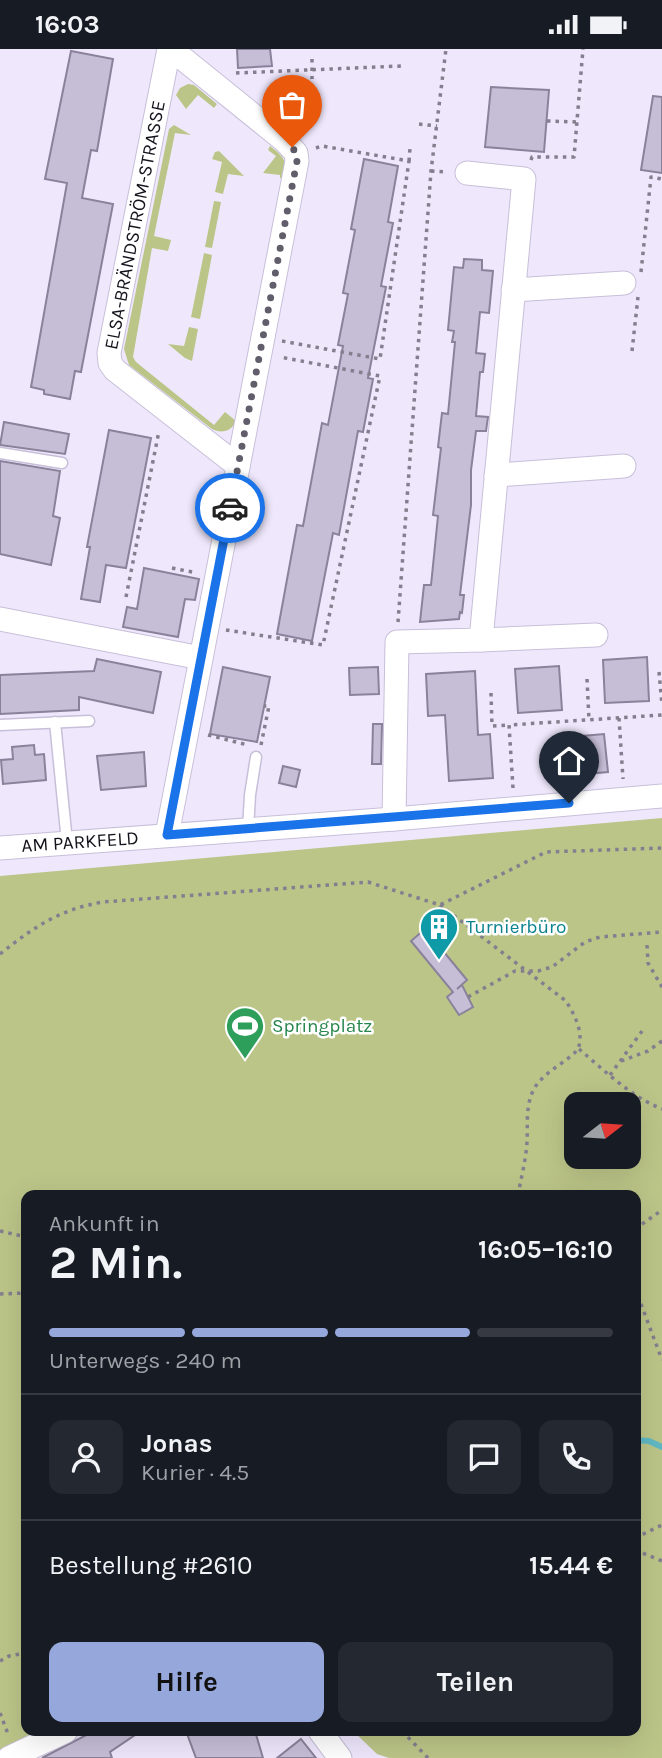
<!DOCTYPE html>
<html lang="de">
<meta charset="utf-8">
<style>
:root{--surface:#171b24;--page:#242831;--text:#f1f3f6;--muted:#9ea1a6;--line:#363941;--accent:#95a7db}
body{margin:0;font-family:Karla,sans-serif;background:var(--page);color:var(--text);height:100vh;display:flex;flex-direction:column;font-size:26px;white-space:nowrap}
*{box-sizing:border-box;margin:0}
p{font-size:23px;color:var(--muted)}
.icon{flex:none;width:38px;height:38px;fill:none;stroke:currentColor;stroke-width:2;stroke-linecap:round;stroke-linejoin:round}
.map{position:relative;flex:1;overflow:hidden}
.side{position:absolute;left:21px;top:1141px;width:620px;height:546px;display:flex;flex-direction:column;background:var(--surface);border-radius:14px;box-shadow:0 7px 28px #0002}
.side>*{flex:none}
.needle{width:46px;rotate:73deg}
.controls{position:absolute;left:564px;top:1043px;display:grid;gap:14px}
.controls a{display:grid;place-items:center;width:77px;height:77px;border-radius:14px;background:var(--surface);box-shadow:0 7px 28px #0002;font-size:35px}
.pin{position:absolute;display:grid;place-items:center;width:60px;height:60px;color:#fff;margin:-72px -30px;border-radius:50% 50% 50% 0;rotate:-45deg;box-shadow:0 0 7px #0007}
.pin .icon{rotate:45deg}
.courier{position:absolute;display:grid;place-items:center;width:70px;height:70px;margin:-35px;border:5px solid #1a73e8;border-radius:50%;background:#fff;color:#222;box-shadow:0 2px 9px #0007}
.head em{font-style:normal;font-weight:700}
.head div{display:flex;flex-direction:column-reverse}
.head{display:flex;align-items:center;justify-content:space-between;height:119px;padding:0 28px}
h1{font-size:46px;font-weight:700;line-height:52px}
.bar{display:grid;grid-template-columns:repeat(4,1fr);gap:10px 7px;align-content:center;height:84px;padding:0 28px}
.bar i{height:9px;border-radius:5px;background:var(--line)}
.bar .current{background:var(--accent)}
.bar p{grid-column:span 4}
.line{display:flex;align-items:center;gap:18px;padding:0 28px;border-top:2px solid var(--line)}
.line div{flex:1}
.round{display:grid;place-items:center;flex:none;width:74px;height:74px;border-radius:14px;background:var(--page)}
.primary-button{display:flex;gap:14px;margin-top:auto;padding:14px 28px}
.primary-button a{flex:1;height:80px;border-radius:14px;background:var(--accent);color:#111;font-size:28px;font-weight:700;line-height:80px;text-align:center}
.primary-button a+a{background:var(--page);color:var(--text)}
.status{display:flex;justify-content:space-between;align-items:center;height:49px;padding:0 35px;background:var(--surface);direction:ltr}
.status svg{height:19px;fill:currentColor}
.map>svg:first-child{display:block}
.green{fill:#bcc588;fill-rule:evenodd}
.lines{fill:none;stroke-linecap:round;stroke-linejoin:round}
.stream{stroke:#60b8c3;stroke-width:6}
.building{fill:#c6bed7;stroke:#8a829a;stroke-width:2}
.lane-casing{stroke:#c8bfd8;stroke-width:13}
.street-casing{stroke:#c8bfd8;stroke-width:25}
.path{stroke:#847f8e;stroke-width:3.5;stroke-dasharray:3.5 5;stroke-linecap:butt}
.lane{stroke:#fff;stroke-width:10}
.street{stroke:#fff;stroke-width:23}
.done{stroke:#615d6a;stroke-width:7;stroke-dasharray:0 12.6}
.route{stroke:#1a73e8;stroke-width:9}
.labels{text-anchor:middle;dominant-baseline:central;stroke-width:5;stroke-linejoin:round;paint-order:stroke}
.street-label{font-size:19px;fill:#15121b;stroke:#fff}
.culture-label{font-size:19px;fill:#0d838f;stroke:#fff;text-anchor:start}
.leisure-label{font-size:19px;fill:#27864d;stroke:#fff;text-anchor:start}
</style>
<div class="status"><b>16:03</b><svg viewBox="0 0 49 12"><path d="M0 12V9h3v3zM5 12V6h3v6zM10 12V3h3v9zM15 12V0h3v12zM26 1h20v11H26zM47 4h2v5h-2z"/></svg></div>
<div class="map">
<svg width="662" height="1709" viewBox="0 0 662 1709">
<rect width="100%" height="100%" fill="#efe8fd"/>
<g class="green">
<path d="M188,35L194,36L217,55L214,59L198,46L186,60L176,46L180,39Z"/>
<path d="M174,76L191,86L175,84L154,187L171,191L168,202L152,199L133,308L136,313L214,376L225,363L236,372C232,382 222,385 212,380L129,316L124,300L169,80Z"/>
<path d="M270,97C284,108 288,112 285,130L280,129V126L263,124L276,107L268,101Z"/>
<path d="M219,102L244,127L228,125L223,145L215,143L222,113L212,110L215,103Z"/>
<path d="M214,152L221,153L212,199L205,198Z"/>
<path d="M204,204L212,206L200,270L191,268Z"/>
<path d="M189,278L198,280L192,312L185,309L168,295L184,297Z"/>
<path d="M662,769V1709H389L377,1705L353,1682H635V1146H26V1682H41L0,1702V827ZM576,1055H628V1108H576Z"/>
</g>
<g class="lines">
<path class="stream" d="M635,1391L649,1392L662,1398"/>
</g>
<g class="building">
<path d="M237,0H270L272,17L238,19Z"/>
<path d="M71,2L113,10L97,102L91,101L82,149L113,155L81,323L75,322L70,350L44,345V341L31,338L67,134L45,130Z"/>
<path d="M491,38L549,41L544,103L485,98Z"/>
<path d="M653,47L662,48V124L641,121Z"/>
<path d="M364,110L398,117L388,173L393,174L381,237L386,238L368,329L373,330L363,383L358,382L339,486L333,484L312,592L277,585L297,476L303,477L322,374L328,376L343,297L338,296L348,245L343,244L355,181L351,180Z"/>
<path d="M464,210L482,211V221L493,222L489,264L480,263L476,304L485,305L483,323H480L476,367L488,368L486,382H476L471,421V456L460,546H464L462,564L460,563L459,570L420,573L424,536H431L438,467L433,466L441,399L438,398L442,364L448,365L455,293H452L454,282L448,281L454,218L463,219Z"/>
<path d="M4,373L69,385L65,405L0,396Z"/>
<path d="M109,381L151,389L126,519L106,516L100,553L81,550L90,498H87Z"/>
<path d="M0,412L60,422L53,467L60,469L51,516L0,505Z"/>
<path d="M144,519L199,530L195,551L185,550L178,588L123,578L127,558L137,560Z"/>
<path d="M647,608L649,652L605,654L603,611Z"/>
<path d="M97,610L161,623L153,664L79,648V661L0,665V626L94,622Z"/>
<path d="M559,617L562,661L518,664L515,620Z"/>
<path d="M223,618L270,628L257,693L210,685Z"/>
<path d="M378,618L379,645L350,646L349,619Z"/>
<path d="M475,622L478,686L490,685L493,729L449,732L445,666L428,667L426,625Z"/>
<path d="M373,675H382L381,715H372Z"/>
<path d="M604,685L608,723L563,727L559,689Z"/>
<path d="M34,696L35,706L44,705L46,731L3,735L1,711L13,710L12,698Z"/>
<path d="M144,703L146,737L101,741L97,707Z"/>
<path d="M283,717L300,721L296,738L279,734Z"/>
<path d="M425,880L467,931L457,940L462,936L473,958L459,966L447,948L453,943L411,892Z"/>
<path d="M94,1682H141L110,1703L112,1709H42Z"/>
<path d="M186,1682H255L263,1709H196Z"/>
<path d="M301,1690L316,1709H277Z"/>
</g>
<g class="lines">
<g class="lane-casing">
<g id="lane">
<path d="M0,404L62,414"/>
<path d="M55,673L67,793"/>
<path d="M0,676L89,672"/>
<path d="M248,780L250,746L256,708"/>
</g>
</g>
<g class="street-casing">
<g id="street">
<path d="M169,0L109,304L110,314L115,321L238,417"/>
<path d="M513,241L624,234"/>
<path d="M496,426L624,417"/>
<path d="M0,570L201,609"/>
<path d="M481,591L596,586"/>
<path d="M394,770L397,593L481,591L524,130L467,124"/>
<path d="M167,786L297,112L296,104L285,92L171,0"/>
<path d="M0,799L394,770L662,747"/>
<path d="M320,1682L340,1709"/>
<path d="M9,1709L66,1682"/>
</g>
</g>
<g class="path">
<path d="M312,10V30"/>
<path d="M236,24L401,17L402,13"/>
<path d="M547,72L577,73"/>
<path d="M419,75L437,77"/>
<path d="M531,111L532,108H574L583,0"/>
<path d="M409,112L410,99"/>
<path d="M431,122L447,123"/>
<path d="M641,223L651,128L662,130"/>
<path d="M282,292L380,310L409,112L322,97L316,99"/>
<path d="M632,302L638,248"/>
<path d="M172,519L197,524"/>
<path d="M126,548L159,382"/>
<path d="M398,573L431,122L446,0"/>
<path d="M226,581L323,596L380,327L280,308"/>
<path d="M659,623L662,656"/>
<path d="M587,630L589,671"/>
<path d="M491,644L492,677L509,676"/>
<path d="M619,669L623,730"/>
<path d="M208,686L248,696"/>
<path d="M261,696L269,657H264"/>
<path d="M513,739L509,676L662,666"/>
<path d="M440,856L566,952C574,965 583,981 579,997C576,1009 544,1021 534,1040C525,1057 528,1076 527,1093C526,1111 521,1129 518,1146"/>
<path d="M647,896L648,914L662,938"/>
<path d="M0,905C34,878 60,860 103,853L368,833L440,856L546,803L662,799"/>
<path d="M468,948L515,922H538L552,918L585,893L600,888L662,883"/>
<path d="M579,1000C605,1022 630,1047 662,1060"/>
<path d="M621,1012L648,1002L662,992"/>
<path d="M610,1026L645,978"/>
<path d="M635,1180L662,1161"/>
<path d="M0,1182L26,1188"/>
<path d="M635,1239L662,1311"/>
<path d="M0,1245L26,1244"/>
<path d="M635,1489L662,1476"/>
<path d="M635,1501L662,1512"/>
<path d="M0,1612L9,1607L26,1604"/>
<path d="M0,1664L8,1685"/>
<path d="M402,1682L428,1709"/>
</g>
<use href="#lane" class="lane"/>
<use href="#street" class="street"/>
</g>
<g class="lines">
<path class="done" d="M230,459L297,112L296,104L292,98"/>
<path class="route" d="M230,459L167,786L569,754"/>
</g>
<defs>
<g id="building-pin" transform="scale(2.0125)"><path d="M0 17L-7.5 6A9.5 9.5 0 1 1 7.5 6Z" fill="#0f9aa8" stroke="#fff"/><path d="M-4-6H4V6H1V3H-1V6H-4ZM-2.5-4.3h1.7v1.8h-1.7ZM.8-4.3h1.7v1.8H.8ZM-2.5-1h1.7V.8h-1.7ZM.8-1h1.7V.8H.8Z" fill="#fff"/></g>
<g id="stadium-pin" transform="scale(2.0125)"><path d="M0 17L-7.5 6A9.5 9.5 0 1 1 7.5 6Z" fill="#2e9e5b" stroke="#fff"/><path d="M0-5a6.5 5 0 1 0 0 10a6.5 5 0 1 0 0-10ZM-3.5-1.8h7v3.6h-7Z" fill="#fff"/></g>
</defs>
<g fill-rule="evenodd">
<use href="#building-pin" x="439" y="878"/>
<use href="#stadium-pin" x="245" y="977"/>
</g>
<g class="labels">
<g class="street-label">
<text transform="translate(135 176) rotate(-79)">ELSA-BRÄNDSTRÖM-STRASSE</text>
<text transform="translate(80 793) rotate(-4)">AM PARKFELD</text>
</g>
<g class="culture-label">
<text x="466" y="878">Turnierbüro</text>
</g>
<g class="leisure-label">
<text x="272" y="977">Springplatz</text>
</g>
</g>
</svg>
<div class="controls">
<a><svg class="needle" viewBox="-14 -14 28 28"><path d="M0-13l5 13h-10z" fill="#e53935"/><path d="M0 13l5-13h-10z" fill="#9ea1a6"/></svg></a>
</div>
<div class="pin" style="left:292px;top:98px;background:#ea580c"><svg class="icon" aria-label="bag" viewBox="0 0 24 24"><path d="M5 8h14l-1 12H6zM9 8a3 3 0 0 1 6 0"/></svg></div>
<div class="pin" style="left:569px;top:754px;background:#1f2937"><svg class="icon" aria-label="home" viewBox="0 0 24 24"><path d="M3 11l9-7 9 7M6 9v11h12V9"/></svg></div>
<div class="courier" style="left:230px;top:459px"><svg class="icon" aria-label="car" viewBox="0 0 24 24"><path d="M5 17H2v-5l4-1 3-4h7l3 4 3 1v5h-3M9 17h6M6 11h13"/><circle cx="7" cy="17" r="2"/><circle cx="17" cy="17" r="2"/></svg></div>
<section class="side">
<div class="head"><div><h1>2 Min.</h1><p>Ankunft in</p></div><em>16:05–16:10</em></div>
<div class="bar"><i class="current"></i><i class="current"></i><i class="current"></i><i></i><p>Unterwegs · 240 m</p></div>
<div class="line" style="height:126px"><a class="round"><svg class="icon" aria-label="person" viewBox="0 0 24 24"><circle cx="12" cy="8" r="4"/><path d="M4 21q1-7 8-7t8 7"/></svg></a><div><b>Jonas</b><p>Kurier · 4.5</p></div><a class="round"><svg class="icon" aria-label="chat" viewBox="0 0 24 24"><path d="M4 5h16v11H9l-5 4z"/></svg></a><a class="round"><svg class="icon" aria-label="phone" viewBox="0 0 24 24"><path d="M5 4h4l2 5-3 2q2 4 5 5l2-3 5 2v4C11 20 4 13 5 4z"/></svg></a></div>
<div class="line" style="height:91px"><div>Bestellung #2610</div><b>15.44 €</b></div>
<div class="primary-button"><a>Hilfe</a><a>Teilen</a></div>
</section>
</div>
